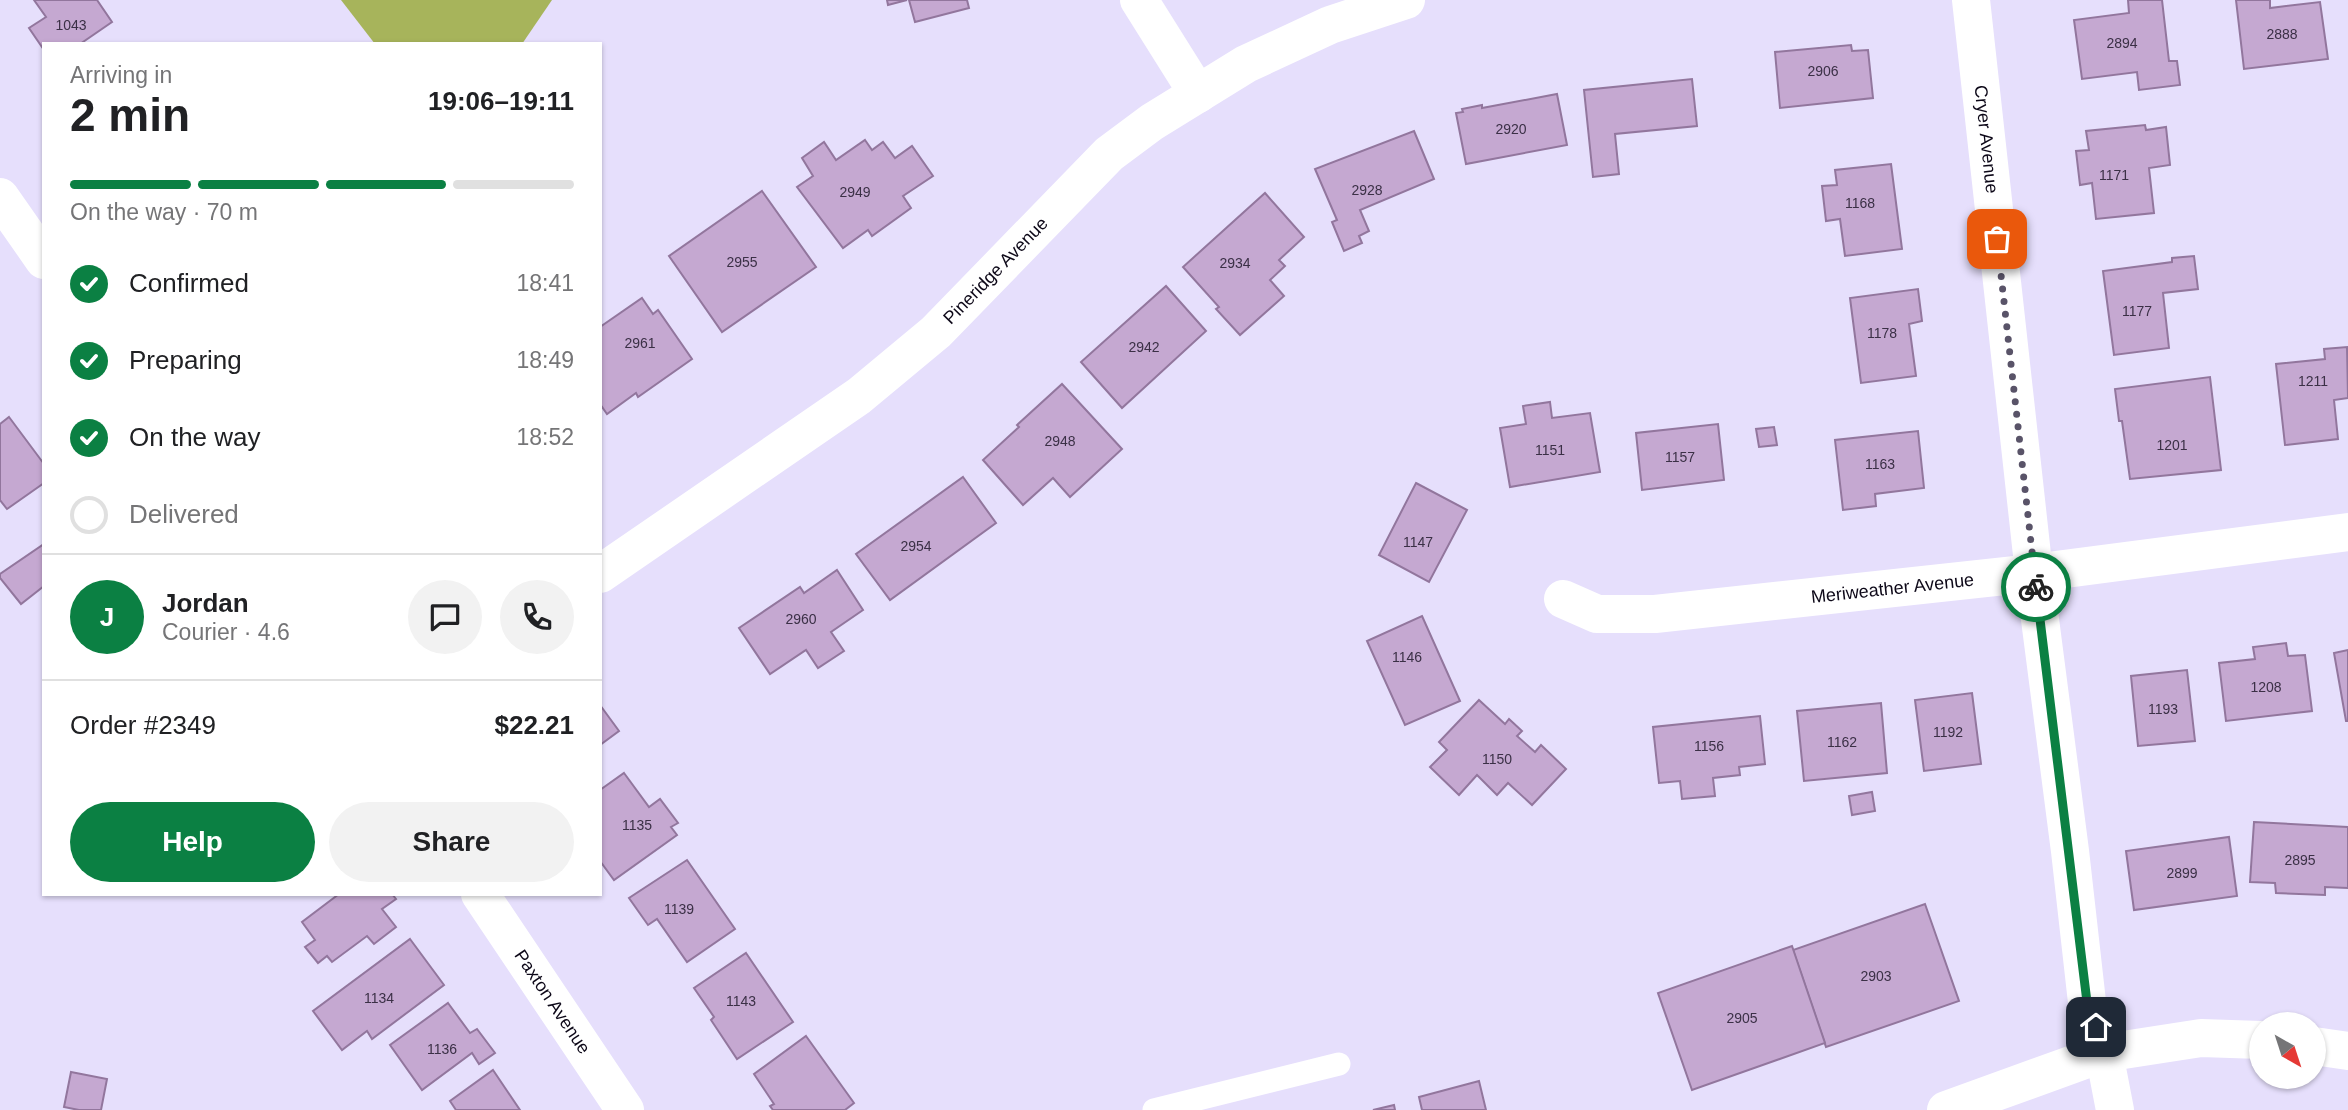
<!DOCTYPE html>
<meta charset="utf-8">
<style>
:root{--surface:#fff;--page:#f2f2f2;--text:#202124;--muted:#757577;--line:#e0e0e0;--accent:#0b8043}
body{margin:0;font-family:Arial,sans-serif;background:var(--page);color:var(--text);height:100vh;display:flex;flex-direction:column;font-size:26px;white-space:nowrap}
*{box-sizing:border-box;margin:0}
p{font-size:23px;color:var(--muted)}
.icon{flex:none;width:38px;height:38px;fill:none;stroke:currentColor;stroke-width:2;stroke-linecap:round;stroke-linejoin:round}
.map{position:relative;flex:1;overflow:hidden}
.sheet{position:absolute;left:42px;top:42px;width:560px;height:854px;display:flex;flex-direction:column;background:var(--surface);border-radius:0px;box-shadow:0 2px 5px #0004}
.sheet>*{flex:none}
.needle{width:46px;rotate:141deg}
.fabs{position:absolute;left:2249px;top:1012px;display:grid;gap:14px}
.fabs a{display:grid;place-items:center;width:77px;height:77px;border-radius:50%;background:var(--surface);box-shadow:0 2px 5px #0004;font-size:35px}
.pin{position:absolute;display:grid;place-items:center;width:60px;height:60px;color:#fff;margin:-30px;border-radius:14px;box-shadow:0 4px 10px #0006}
.courier{position:absolute;display:grid;place-items:center;width:70px;height:70px;margin:-35px;border:5px solid #0b8043;border-radius:50%;background:#fff;color:#222;box-shadow:0 2px 9px #0007}
.head em{font-style:normal;font-weight:700}
.head div{display:flex;flex-direction:column-reverse}
.head{display:flex;align-items:center;justify-content:space-between;height:119px;padding:0 28px}
h1{font-size:46px;font-weight:700;line-height:52px}
.bar{display:grid;grid-template-columns:repeat(4,1fr);gap:10px 7px;align-content:center;height:84px;padding:0 28px}
.bar i{height:9px;border-radius:5px;background:var(--line)}
.bar .current{background:var(--accent)}
.bar p{grid-column:span 4}
.line{display:flex;align-items:center;gap:18px;padding:0 28px;border-top:2px solid var(--line)}
.line div{flex:1}
.round{display:grid;place-items:center;flex:none;width:74px;height:74px;border-radius:37px;background:var(--page)}
ol{padding:0 28px;list-style:none}
li{display:flex;align-items:center;gap:21px;height:77px}
li p{margin-inline-start:auto}
li .icon{padding:7px;border-radius:50%;background:var(--accent);color:#fff;stroke-width:4}
li:last-child{color:var(--muted)}
li i{width:38px;height:38px;border:4px solid var(--line);border-radius:50%}
.action{display:flex;gap:14px;margin-top:auto;padding:14px 28px}
.action a{flex:1;height:80px;border-radius:42px;background:var(--accent);color:#fff;font-size:28px;font-weight:700;line-height:80px;text-align:center}
.action a+a{background:var(--page);color:var(--text)}
.map>svg:first-child{display:block}
.forest{fill:#a7b45b}
.building{fill:#c5a8d1;stroke:#92769d;stroke-width:2}
.lines{fill:none;stroke-linecap:round;stroke-linejoin:round}
.service{stroke:#fff;stroke-width:23}
.minor{stroke:#fff;stroke-width:38}
.secondary{stroke:#fff;stroke-width:38}
.done{stroke:#595368;stroke-width:7;stroke-dasharray:0 12.6}
.route{stroke:#0b8043;stroke-width:9}
.labels{text-anchor:middle;dominant-baseline:central;stroke-width:5;stroke-linejoin:round;paint-order:stroke}
.number-label{font-size:14px;fill:#3b3046}
.street-label{font-size:18px;fill:#0d0818;stroke:#f1eff9}
</style>
<div class="map">
<svg width="2348" height="1110" viewBox="0 0 2348 1110">
<rect width="100%" height="100%" fill="#e6dffc"/>
<path class="forest" d="M341,0H552L522,44H375Z"/>
<g class="building">
<path d="M34,0H97L112,22L80,44H44V50L29,28L46,17Z"/>
<path d="M887,0H907L888,5Z"/>
<path d="M909,0H967L969,8L915,22Z"/>
<path d="M2128,0H2162L2169,61H2177L2180,85L2139,90L2137,72L2082,79L2074,20L2129,13Z"/>
<path d="M2236,0H2270V8L2320,2L2328,59L2244,69Z"/>
<path d="M1851,45L1852,51L1868,50L1873,98L1780,108L1775,52Z"/>
<path d="M1692,79L1697,126L1615,134L1619,174L1593,177L1584,90Z"/>
<path d="M1557,94L1567,145L1466,164L1456,113L1463,112L1462,109L1482,105V108Z"/>
<path d="M2145,125L2146,130L2166,127L2170,165L2149,168L2154,213L2096,219L2092,183L2080,185L2076,151L2089,150L2086,131Z"/>
<path d="M1414,131L1434,179L1360,210L1369,231L1359,236L1362,243L1344,251L1332,222L1337,220L1315,169Z"/>
<path d="M865,140L872,150L883,142L895,158L912,146L933,176L903,196L911,208L872,236L868,230L843,248L797,187L813,176L802,158L824,142L836,160Z"/>
<path d="M1891,164L1902,249L1845,256L1840,219L1826,221L1822,186L1837,185L1835,170Z"/>
<path d="M762,191L816,267L722,332L669,256Z"/>
<path d="M1265,193L1304,237L1279,260L1285,266L1270,280L1284,296L1240,335L1216,309L1219,307L1183,267Z"/>
<path d="M2194,256L2198,289L2163,293L2169,348L2114,355L2103,271L2172,262V258Z"/>
<path d="M1166,286L1206,331L1122,408L1081,362Z"/>
<path d="M1918,289L1922,321L1909,324L1916,376L1861,383L1850,298Z"/>
<path d="M642,298L653,314L658,310L692,359L638,397L636,393L607,414L600,404V327Z"/>
<path d="M2347,347L2348,398L2334,400L2338,439L2285,445L2276,364L2325,359L2324,349Z"/>
<path d="M2210,377L2221,470L2130,479L2122,421H2119L2115,389Z"/>
<path d="M1062,384L1122,449L1070,497L1053,478L1023,505L983,460L1019,427L1017,425Z"/>
<path d="M1550,402L1552,418L1590,413L1600,472L1510,487L1500,428L1526,424L1523,406Z"/>
<path d="M9,417L44,464V483L7,509L0,500V424Z"/>
<path d="M1718,424L1724,480L1642,490L1636,433Z"/>
<path d="M1774,427L1777,445L1759,447L1756,429Z"/>
<path d="M1918,431L1924,488L1875,494L1876,506L1843,510L1835,440Z"/>
<path d="M963,477L996,523L890,600L856,554Z"/>
<path d="M1416,483L1467,510L1429,582L1379,555Z"/>
<path d="M44,544V586L21,604L0,578V574Z"/>
<path d="M837,570L863,610L831,632L844,651L818,668L806,650L770,674L739,628L800,587L804,593Z"/>
<path d="M1422,616L1460,701L1405,725L1367,641Z"/>
<path d="M2286,643L2288,656L2305,655L2312,711L2226,721L2219,663L2255,659L2253,647Z"/>
<path d="M2348,650V721H2346L2334,653Z"/>
<path d="M2187,670L2195,741L2138,746L2131,676Z"/>
<path d="M1972,693L1981,764L1924,771L1915,700Z"/>
<path d="M1479,700L1505,724L1509,719L1522,731L1517,736L1535,752L1541,745L1566,769L1532,805L1508,783L1497,795L1477,775L1459,795L1430,767L1447,750L1439,742Z"/>
<path d="M1881,703L1887,773L1804,781L1797,711Z"/>
<path d="M600,705L619,731L600,745Z"/>
<path d="M1760,716L1765,764L1739,767L1740,775L1713,778L1715,796L1682,799L1680,781L1659,783L1653,727Z"/>
<path d="M624,773L649,807L660,799L678,823L671,827L677,835L614,880L600,861V790Z"/>
<path d="M1872,792L1875,811L1852,815L1849,796Z"/>
<path d="M2254,822L2348,827V888L2325,887V895L2276,893L2275,883L2250,882Z"/>
<path d="M2229,837L2237,896L2134,910L2126,851Z"/>
<path d="M687,860L735,929L687,962L657,919L648,925L629,898Z"/>
<path d="M339,894H392L396,899L382,909L396,927L374,944L367,936L332,962L327,956L318,963L305,947L315,940L302,922Z"/>
<path d="M1925,904L1959,1001L1826,1047L1793,950Z"/>
<path d="M410,939L444,985L372,1039L367,1031L342,1050L313,1011Z"/>
<path d="M1792,946L1825,1043L1692,1090L1658,993Z"/>
<path d="M746,953L793,1022L737,1059L711,1020L714,1017L694,988Z"/>
<path d="M448,1003L470,1033L477,1029L495,1053L479,1064L472,1053L422,1090L390,1045Z"/>
<path d="M806,1036L854,1103L845,1110H773L770,1106L774,1104L754,1074Z"/>
<path d="M493,1070L520,1110H456L450,1101Z"/>
<path d="M71,1072L107,1079L101,1110H79L64,1107Z"/>
<path d="M1479,1081L1486,1110H1422L1419,1097Z"/>
<path d="M1394,1105L1395,1110H1373Z"/>
</g>
<g class="lines">
<path class="service" d="M1154,1110L1339,1064"/>
<g class="minor">
<path d="M1139,0L1198,94"/>
<path id="s1" d="M1971,0L2034,573L2070,851L2087,1002L2104,1053L2115,1110"/>
<path d="M0,197L44,260"/>
<path id="s2" d="M600,574L859,396L936,332L1109,154L1152,122L1246,64L1330,25L1406,0"/>
<path id="s3" d="M1563,599L1597,614H1655L2034,573L2348,532"/>
<path id="s4" d="M480,894L625,1110"/>
</g>
<g class="secondary">
<path d="M2314,1046L2348,1051"/>
<path d="M1946,1110L2104,1053L2201,1038L2261,1040"/>
</g>
</g>
<g class="lines">
<path class="done" d="M1997,239L2036,587"/>
<path class="route" d="M2036,587L2087,1002L2096,1027"/>
</g>
<g class="labels">
<g class="number-label">
<text x="71" y="25">1043</text>
<text x="2282" y="34">2888</text>
<text x="2122" y="43">2894</text>
<text x="1823" y="71">2906</text>
<text x="1511" y="129">2920</text>
<text x="2114" y="175">1171</text>
<text x="1367" y="190">2928</text>
<text x="855" y="192">2949</text>
<text x="1860" y="203">1168</text>
<text x="742" y="262">2955</text>
<text x="1235" y="263">2934</text>
<text x="2137" y="311">1177</text>
<text x="1882" y="333">1178</text>
<text x="640" y="343">2961</text>
<text x="1144" y="347">2942</text>
<text x="2313" y="381">1211</text>
<text x="1060" y="441">2948</text>
<text x="2172" y="445">1201</text>
<text x="1550" y="450">1151</text>
<text x="1680" y="457">1157</text>
<text x="1880" y="464">1163</text>
<text x="1418" y="542">1147</text>
<text x="916" y="546">2954</text>
<text x="801" y="619">2960</text>
<text x="1407" y="657">1146</text>
<text x="2266" y="687">1208</text>
<text x="2163" y="709">1193</text>
<text x="1948" y="732">1192</text>
<text x="1842" y="742">1162</text>
<text x="1709" y="746">1156</text>
<text x="1497" y="759">1150</text>
<text x="637" y="825">1135</text>
<text x="2300" y="860">2895</text>
<text x="2182" y="873">2899</text>
<text x="679" y="909">1139</text>
<text x="1876" y="976">2903</text>
<text x="379" y="998">1134</text>
<text x="741" y="1001">1143</text>
<text x="1742" y="1018">2905</text>
<text x="442" y="1049">1136</text>
</g>
<g class="street-label">
<text stroke="none"><textPath href="#s1" startOffset="140">Cryer Avenue</textPath></text>
<text stroke="none"><textPath href="#s2" startOffset="500">Pineridge Avenue</textPath></text>
<text stroke="none"><textPath href="#s3" startOffset="334">Meriweather Avenue</textPath></text>
<text stroke="none"><textPath href="#s4" startOffset="130">Paxton Avenue</textPath></text>
</g>
</g>
</svg>
<div class="fabs">
<a><svg class="needle" viewBox="-14 -14 28 28"><path d="M0-13l5 13h-10z" fill="#e53935"/><path d="M0 13l5-13h-10z" fill="#757577"/></svg></a>
</div>
<div class="pin" style="left:1997px;top:239px;background:#ea580c"><svg class="icon" aria-label="bag" viewBox="0 0 24 24"><path d="M5 8h14l-1 12H6zM9 8a3 3 0 0 1 6 0"/></svg></div>
<div class="pin" style="left:2096px;top:1027px;background:#1f2937"><svg class="icon" aria-label="home" viewBox="0 0 24 24"><path d="M3 11l9-7 9 7M6 9v11h12V9"/></svg></div>
<div class="courier" style="left:2036px;top:587px"><svg class="icon" aria-label="bike" viewBox="0 0 24 24"><circle cx="6" cy="16" r="4"/><circle cx="18" cy="16" r="4"/><path d="M6 16l4-8h5l3 8M10 8l3 8H6M13 5h3"/></svg></div>
<section class="sheet">
<div class="head"><div><h1>2 min</h1><p>Arriving in</p></div><em>19:06–19:11</em></div>
<div class="bar"><i class="current"></i><i class="current"></i><i class="current"></i><i></i><p>On the way · 70 m</p></div>
<ol>
<li><svg class="icon" aria-label="check" viewBox="0 0 24 24"><path d="M5 12l5 5 9-10"/></svg>Confirmed<p>18:41</p></li>
<li><svg class="icon" aria-label="check" viewBox="0 0 24 24"><path d="M5 12l5 5 9-10"/></svg>Preparing<p>18:49</p></li>
<li><svg class="icon" aria-label="check" viewBox="0 0 24 24"><path d="M5 12l5 5 9-10"/></svg>On the way<p>18:52</p></li>
<li><i></i>Delivered</li>
</ol>
<div class="line" style="height:126px"><b class="round" style="background:var(--accent);color:#fff">J</b><div><b>Jordan</b><p>Courier · 4.6</p></div><a class="round"><svg class="icon" aria-label="chat" viewBox="0 0 24 24"><path d="M4 5h16v11H9l-5 4z"/></svg></a><a class="round"><svg class="icon" aria-label="phone" viewBox="0 0 24 24"><path d="M5 4h4l2 5-3 2q2 4 5 5l2-3 5 2v4C11 20 4 13 5 4z"/></svg></a></div>
<div class="line" style="height:91px"><div>Order #2349</div><b>$22.21</b></div>
<div class="action"><a>Help</a><a>Share</a></div>
</section>
</div>
